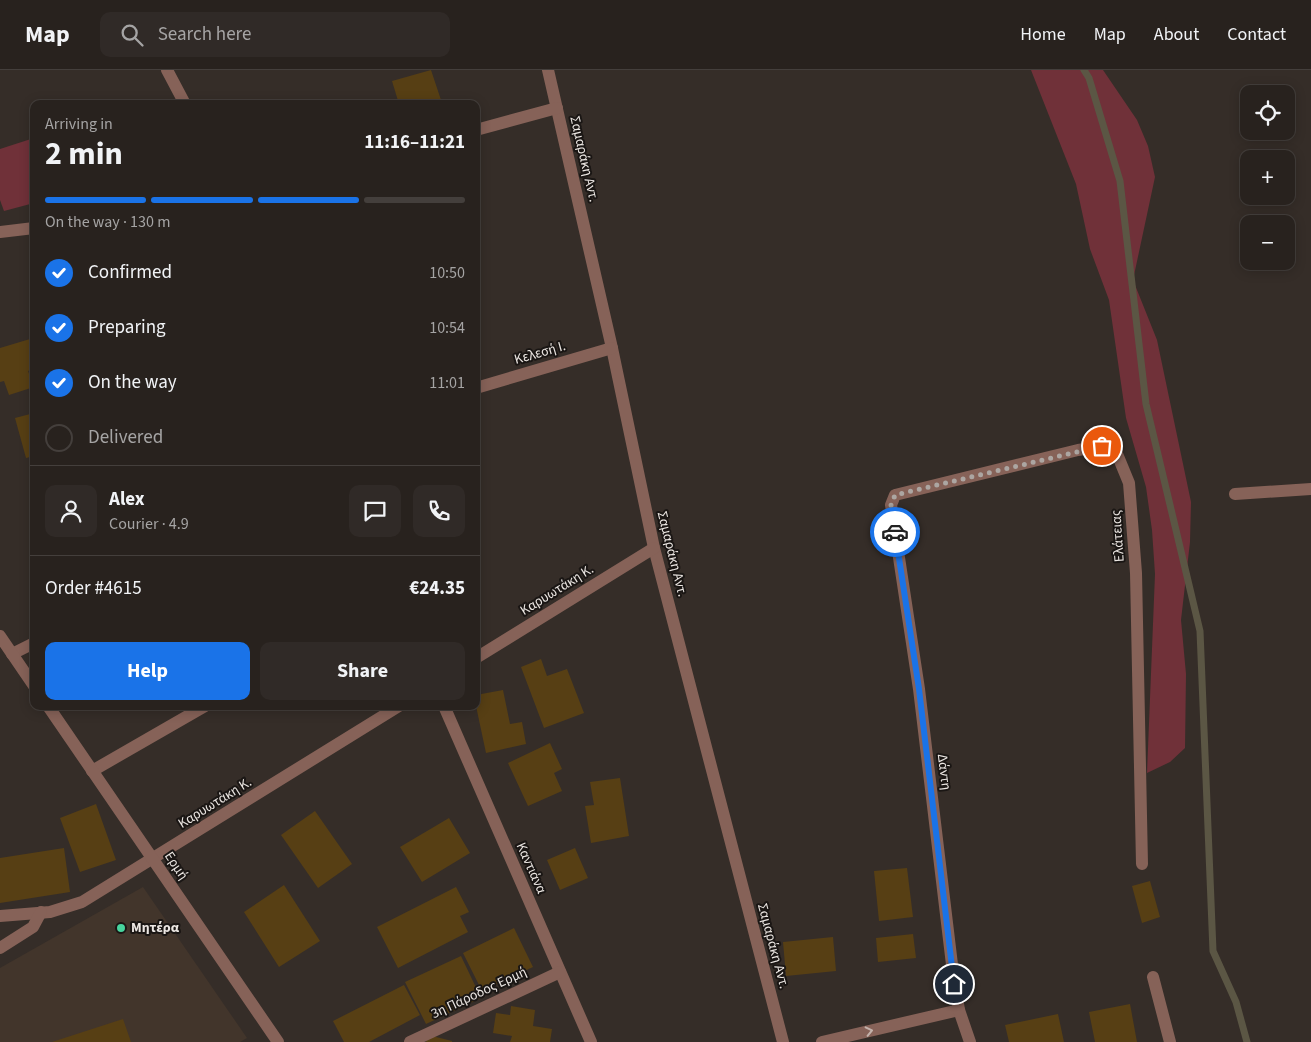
<!DOCTYPE html>
<meta charset="utf-8">
<style>
:root{--surface:#28221e;--page:#302a27;--text:#f1f3f6;--muted:#a5a4a4;--line:#443f3c;--accent:#1a73e8}
body{margin:0;font-family:"Source Sans 3",sans-serif;background:var(--page);color:var(--text);height:100vh;display:flex;flex-direction:column;font-size:19px;white-space:nowrap}
*{box-sizing:border-box;margin:0}
p{font-size:16px;color:var(--muted)}
.icon{flex:none;width:28px;height:28px;fill:none;stroke:currentColor;stroke-width:2;stroke-linecap:round;stroke-linejoin:round}
.map{position:relative;flex:1;overflow:hidden}
.details{position:absolute;left:30px;top:30px;width:450px;height:610px;display:flex;flex-direction:column;background:var(--surface);border-radius:10px;box-shadow:0 2px 12px #0003,0 0 0 1px var(--line)}
.details>*{flex:none}
.fabs{position:absolute;left:1240px;top:15px;display:grid;gap:10px}
.fabs a{display:grid;place-items:center;width:55px;height:55px;border-radius:10px;background:var(--surface);box-shadow:0 2px 12px #0003,0 0 0 1px var(--line);font-size:25px}
.pin{position:absolute;display:grid;place-items:center;width:42px;height:42px;color:#fff;margin:-21px;border:2px solid #fff;border-radius:50%;box-shadow:0 1px 5px #0007}
.courier{position:absolute;display:grid;place-items:center;width:50px;height:50px;margin:-25px;border:4px solid #1a73e8;border-radius:50%;background:#fff;color:#222;box-shadow:0 1px 6px #0007}
.head em{font-style:normal;font-weight:700}
.head div{display:flex;flex-direction:column-reverse}
.head{display:flex;align-items:center;justify-content:space-between;height:85px;padding:0 15px}
h1{font-size:32px;font-weight:700;line-height:38px}
.bar{display:grid;grid-template-columns:repeat(4,1fr);gap:8px 5px;align-content:center;height:60px;padding:0 15px}
.bar i{height:6px;border-radius:4px;background:var(--line)}
.bar .selected{background:var(--accent)}
.bar p{grid-column:span 4}
.line{display:flex;align-items:center;gap:12px;padding:0 15px;border-top:1px solid var(--line)}
.line div{flex:1}
.round{display:grid;place-items:center;flex:none;width:52px;height:52px;border-radius:10px;background:var(--page)}
ol{padding:0 15px;list-style:none}
li{display:flex;align-items:center;gap:15px;height:55px}
li p{margin-inline-start:auto}
li .icon{padding:5px;border-radius:50%;background:var(--accent);color:#fff;stroke-width:4}
li:last-child{color:var(--muted)}
li i{width:28px;height:28px;border:2px solid var(--line);border-radius:50%}
.button{display:flex;gap:10px;margin-top:auto;padding:10px 15px}
.button a{flex:1;height:58px;border-radius:10px;background:var(--accent);color:#fff;font-size:20px;font-weight:700;line-height:58px;text-align:center}
.button a+a{background:var(--page);color:var(--text)}
header{display:flex;align-items:center;gap:30px;box-sizing:border-box;height:70px;padding:0 25px;background:var(--surface);border-bottom:1px solid var(--line)}
header strong{font-size:24px}
nav{display:flex;gap:28px;margin-inline-start:auto;font-size:18px}
.search{width:350px;height:45px;background:var(--page);display:flex;align-items:center;gap:12px;box-sizing:border-box;padding:0 18px;border-radius:10px;color:var(--muted);font-size:19px}
.map>svg:first-child{display:block}
.built{fill:#42352b}
.green{fill:#703139}
.lines{fill:none;stroke-linecap:round;stroke-linejoin:round}
.stream{stroke:#5b5644;stroke-width:7}
.building{fill:#573f14}
.minor{stroke:#866258;stroke-width:12}
.tertiary{stroke:#866258;stroke-width:12}
.oneway{stroke:#c3b2ab}
.done{stroke:#aca6a2;stroke-width:5;stroke-dasharray:0 9}
.route{stroke:#1a73e8;stroke-width:6}
.poi-dot{fill:#47d49d;stroke:#1a1614;stroke-width:2}
.labels{text-anchor:middle;dominant-baseline:central;stroke-width:4;stroke-linejoin:round;paint-order:stroke}
.street-label{font-size:14px;fill:#ece7e3;stroke:#1a1614}
.poi-label{font-size:14px;font-weight:bold;fill:#ece7e3;stroke:#1a1614;text-anchor:start}
</style>
<header>
<strong>Map</strong>
<div class="search"><svg class="icon" aria-label="search" viewBox="0 0 24 24"><circle cx="10" cy="10" r="6"/><path d="M15 15l6 6"/></svg>Search here</div>
<nav><a>Home</a><a>Map</a><a>About</a><a>Contact</a></nav>
</header>
<div class="map">
<svg width="1311" height="972" viewBox="0 0 1311 972">
<rect width="100%" height="100%" fill="#352d28"/>
<path class="built" d="M143,817L247,968L240,972H0V898Z"/>
<g class="green">
<path d="M1031,0H1103L1137,50L1148,76L1155,107L1133,210L1157,270L1191,432L1190,472L1181,550L1186,604L1185,678L1170,692L1147,703L1155,504L1152,460L1146,417L1126,348L1109,230L1090,179L1076,114Z"/>
<path d="M34,68V133L4,141L0,130V79Z"/>
</g>
<g class="lines">
<path class="stream" d="M1084,0L1089,8L1120,111L1146,334L1200,561L1213,881L1236,932L1247,972"/>
</g>
<g class="building">
<path d="M431,0L442,33L399,34L392,11Z"/>
<path d="M30,269L34,281V299L28,301L34,317L9,325L4,311L0,312V278Z"/>
<path d="M34,343V386L26,388L15,348Z"/>
<path d="M541,589L547,606L567,599L584,643L544,658L521,597Z"/>
<path d="M503,620L510,654L522,652L526,674L486,683L476,636V625Z"/>
<path d="M550,673L562,699L554,703L562,721L528,736L508,693Z"/>
<path d="M620,708L629,766L591,773L585,736L594,735L590,712Z"/>
<path d="M96,734L116,790L80,802L60,748Z"/>
<path d="M315,741L352,794L318,818L281,765Z"/>
<path d="M449,748L470,783L422,812L400,777Z"/>
<path d="M64,778L70,822L0,833V788Z"/>
<path d="M575,778L588,808L560,820L547,790Z"/>
<path d="M907,798L913,847L879,851L874,801Z"/>
<path d="M1150,811L1160,847L1142,853L1132,816Z"/>
<path d="M284,815L320,871L279,897L244,842Z"/>
<path d="M456,817L469,842L460,846L468,862L398,898L377,857Z"/>
<path d="M514,858L533,897L482,921L463,883Z"/>
<path d="M913,864L916,888L878,892L876,868Z"/>
<path d="M833,867L836,901L786,906L783,872Z"/>
<path d="M461,886L481,928L426,954L405,912Z"/>
<path d="M404,915L420,945L369,972H344L333,951Z"/>
<path d="M1130,934L1137,972H1095L1089,942Z"/>
<path d="M511,936L535,940L533,956L552,959L550,972H510L512,966L493,963L496,943L510,945Z"/>
<path d="M1058,944L1064,972H1009L1005,955Z"/>
<path d="M123,949L131,972H52Z"/>
<path d="M428,965L452,971V972H426Z"/>
</g>
<g class="lines">
<g class="minor">
<path d="M167,0L185,34"/>
<path d="M548,0L612,278L654,478L783,972"/>
<path d="M476,60L557,38"/>
<path d="M0,162L34,158"/>
<path d="M476,318L612,278"/>
<path d="M1235,424L1311,419"/>
<path d="M12,584L34,573"/>
<path d="M476,588L654,478"/>
<path d="M444,636L591,972"/>
<path d="M92,701L205,636"/>
<path d="M0,846L50,842L82,832L399,636"/>
<path d="M0,878L33,857L41,842"/>
<path d="M1153,907L1170,972"/>
<path d="M410,972L560,902"/>
<path d="M822,972L959,940"/>
<path d="M970,972L959,940L953,903L919,619L891,435L895,425L1078,380L1111,375L1115,379L1129,413L1136,503L1142,794"/>
</g>
<g class="tertiary">
<path d="M0,566L34,616"/>
<path d="M48,636L278,972"/>
</g>
</g>
<defs><path id="oneway-chevron" d="M-2-3.5L2.5 0L-2 3.5" fill="none" stroke-width="1.6" stroke-linecap="round" stroke-linejoin="round" transform="scale(1.25)"/></defs>
<use class="oneway" href="#oneway-chevron" transform="translate(869 961) rotate(-13)"/>
<g class="lines">
<path class="done" d="M895,462L891,435L895,425L1102,376"/>
<path class="route" d="M895,462L919,619L954,914"/>
</g>
<circle class="poi-dot" cx="121" cy="858" r="5"/>
<g class="labels">
<g class="street-label">
<text transform="translate(584 89) rotate(77)">Σαμαράκη Αντ.</text>
<text transform="translate(540 283) rotate(-16)">Κελεσή Ι.</text>
<text transform="translate(1118 466) rotate(-94)">Ελάτειας</text>
<text transform="translate(672 484) rotate(76)">Σαμαράκη Αντ.</text>
<text transform="translate(557 520) rotate(-32)">Καρυωτάκη Κ.</text>
<text transform="translate(944 702) rotate(83)">Δάντη</text>
<text transform="translate(215 733) rotate(-32)">Καρυωτάκη Κ.</text>
<text transform="translate(176 796) rotate(56)">Ερμή</text>
<text transform="translate(531 798) rotate(66)">Καντιάνα</text>
<text transform="translate(773 876) rotate(75)">Σαμαράκη Αντ.</text>
<text transform="translate(479 923) rotate(-25)">3η Πάροδος Ερμή</text>
</g>
<g class="poi-label">
<text x="131" y="858">Μητέρα</text>
</g>
</g>
</svg>
<div class="fabs">
<a><svg class="icon" aria-label="locate" viewBox="0 0 24 24"><circle cx="12" cy="12" r="6"/><path d="M12 2v4M12 18v4M2 12h4M18 12h4"/></svg></a>
<a>+</a>
<a>−</a>
</div>
<div class="pin" style="left:1102px;top:376px;background:#ea580c"><svg class="icon" aria-label="bag" viewBox="0 0 24 24"><path d="M5 8h14l-1 12H6zM9 8a3 3 0 0 1 6 0"/></svg></div>
<div class="pin" style="left:954px;top:914px;background:#1f2937"><svg class="icon" aria-label="home" viewBox="0 0 24 24"><path d="M3 11l9-7 9 7M6 9v11h12V9"/></svg></div>
<div class="courier" style="left:895px;top:462px"><svg class="icon" aria-label="car" viewBox="0 0 24 24"><path d="M5 17H2v-5l4-1 3-4h7l3 4 3 1v5h-3M9 17h6M6 11h13"/><circle cx="7" cy="17" r="2"/><circle cx="17" cy="17" r="2"/></svg></div>
<section class="details">
<div class="head"><div><h1>2 min</h1><p>Arriving in</p></div><em>11:16–11:21</em></div>
<div class="bar"><i class="selected"></i><i class="selected"></i><i class="selected"></i><i></i><p>On the way · 130 m</p></div>
<ol>
<li><svg class="icon" aria-label="check" viewBox="0 0 24 24"><path d="M5 12l5 5 9-10"/></svg>Confirmed<p>10:50</p></li>
<li><svg class="icon" aria-label="check" viewBox="0 0 24 24"><path d="M5 12l5 5 9-10"/></svg>Preparing<p>10:54</p></li>
<li><svg class="icon" aria-label="check" viewBox="0 0 24 24"><path d="M5 12l5 5 9-10"/></svg>On the way<p>11:01</p></li>
<li><i></i>Delivered</li>
</ol>
<div class="line" style="height:90px"><a class="round"><svg class="icon" aria-label="person" viewBox="0 0 24 24"><circle cx="12" cy="8" r="4"/><path d="M4 21q1-7 8-7t8 7"/></svg></a><div><b>Alex</b><p>Courier · 4.9</p></div><a class="round"><svg class="icon" aria-label="chat" viewBox="0 0 24 24"><path d="M4 5h16v11H9l-5 4z"/></svg></a><a class="round"><svg class="icon" aria-label="phone" viewBox="0 0 24 24"><path d="M5 4h4l2 5-3 2q2 4 5 5l2-3 5 2v4C11 20 4 13 5 4z"/></svg></a></div>
<div class="line" style="height:65px"><div>Order #4615</div><b>€24.35</b></div>
<div class="button"><a>Help</a><a>Share</a></div>
</section>
</div>
